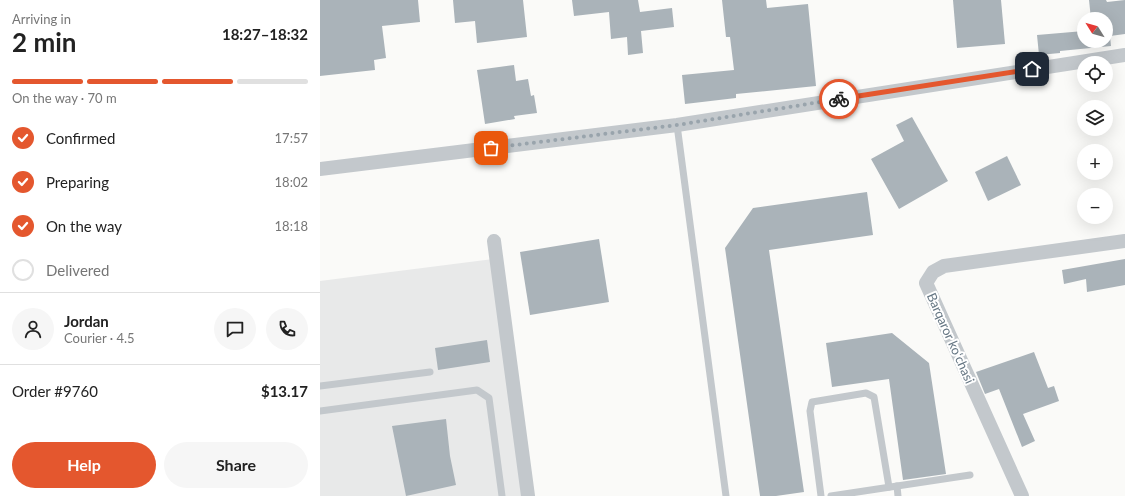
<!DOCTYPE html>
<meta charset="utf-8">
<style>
:root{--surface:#fff;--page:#f6f6f6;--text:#222;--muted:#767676;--line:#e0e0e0;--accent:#e4572e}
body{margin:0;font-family:Lato,sans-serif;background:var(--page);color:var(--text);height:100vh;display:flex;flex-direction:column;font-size:15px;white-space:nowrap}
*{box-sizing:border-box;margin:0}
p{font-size:13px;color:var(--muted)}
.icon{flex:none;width:22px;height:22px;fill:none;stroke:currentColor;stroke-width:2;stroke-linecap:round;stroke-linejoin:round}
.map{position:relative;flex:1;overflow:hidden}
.details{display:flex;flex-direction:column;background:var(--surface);width:320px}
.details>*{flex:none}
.needle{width:26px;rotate:307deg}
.fabs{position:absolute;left:757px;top:12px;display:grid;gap:8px}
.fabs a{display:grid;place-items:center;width:36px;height:36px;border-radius:50%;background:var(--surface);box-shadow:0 4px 16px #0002;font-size:20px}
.pin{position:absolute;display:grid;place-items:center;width:34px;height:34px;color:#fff;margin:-17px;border-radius:8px;box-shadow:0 2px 6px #0006}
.courier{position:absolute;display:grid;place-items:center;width:40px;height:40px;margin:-20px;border:3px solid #e4572e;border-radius:50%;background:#fff;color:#222;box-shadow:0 1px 5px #0007}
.overview em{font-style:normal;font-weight:700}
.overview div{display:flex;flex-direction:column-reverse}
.overview{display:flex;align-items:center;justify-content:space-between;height:68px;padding:0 12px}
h1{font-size:26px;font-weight:700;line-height:30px}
.bar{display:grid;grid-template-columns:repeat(4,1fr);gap:6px 4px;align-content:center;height:48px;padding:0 12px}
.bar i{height:5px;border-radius:3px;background:var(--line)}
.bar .on{background:var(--accent)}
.bar p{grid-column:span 4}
.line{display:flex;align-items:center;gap:10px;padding:0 12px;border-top:1px solid var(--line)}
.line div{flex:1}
.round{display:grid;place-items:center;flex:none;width:42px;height:42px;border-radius:21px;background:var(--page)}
ol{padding:0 12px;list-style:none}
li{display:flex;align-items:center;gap:12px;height:44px}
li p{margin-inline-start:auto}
li .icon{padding:4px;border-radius:50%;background:var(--accent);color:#fff;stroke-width:4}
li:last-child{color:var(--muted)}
li i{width:22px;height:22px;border:2px solid var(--line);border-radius:50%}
.action{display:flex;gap:8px;margin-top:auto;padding:8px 12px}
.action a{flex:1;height:46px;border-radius:24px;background:var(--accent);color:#fff;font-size:16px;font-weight:700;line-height:46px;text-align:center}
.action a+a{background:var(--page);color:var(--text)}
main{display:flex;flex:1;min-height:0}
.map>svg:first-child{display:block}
.built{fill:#e8e9e9}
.building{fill:#aab3b9}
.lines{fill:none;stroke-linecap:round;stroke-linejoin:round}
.service{stroke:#c3c8cc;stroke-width:7}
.minor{stroke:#c3c8cc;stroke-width:14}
.done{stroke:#99a4ac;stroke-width:4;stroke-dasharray:0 7.2}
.route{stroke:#e4572e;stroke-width:5}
.labels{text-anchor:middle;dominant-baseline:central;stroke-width:4;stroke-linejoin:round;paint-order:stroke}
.street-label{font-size:13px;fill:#657683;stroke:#fff}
</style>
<main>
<section class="details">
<div class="overview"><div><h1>2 min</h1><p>Arriving in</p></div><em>18:27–18:32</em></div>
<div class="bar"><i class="on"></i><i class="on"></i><i class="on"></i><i></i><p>On the way · 70 m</p></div>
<ol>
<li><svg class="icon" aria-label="check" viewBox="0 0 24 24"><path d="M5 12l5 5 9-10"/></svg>Confirmed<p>17:57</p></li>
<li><svg class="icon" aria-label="check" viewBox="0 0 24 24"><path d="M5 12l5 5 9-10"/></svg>Preparing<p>18:02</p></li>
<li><svg class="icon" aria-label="check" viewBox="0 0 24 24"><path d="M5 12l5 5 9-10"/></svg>On the way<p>18:18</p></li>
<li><i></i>Delivered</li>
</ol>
<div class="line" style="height:72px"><a class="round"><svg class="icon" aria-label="person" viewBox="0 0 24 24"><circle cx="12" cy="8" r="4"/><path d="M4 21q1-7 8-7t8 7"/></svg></a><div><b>Jordan</b><p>Courier · 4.5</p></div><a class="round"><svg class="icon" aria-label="chat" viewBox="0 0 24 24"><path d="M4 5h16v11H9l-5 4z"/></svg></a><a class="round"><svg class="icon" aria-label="phone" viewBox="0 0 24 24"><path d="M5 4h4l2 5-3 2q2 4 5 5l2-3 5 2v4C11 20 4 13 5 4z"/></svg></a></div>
<div class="line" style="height:52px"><div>Order #9760</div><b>$13.17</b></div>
<div class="action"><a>Help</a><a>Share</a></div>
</section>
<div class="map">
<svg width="805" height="496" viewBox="0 0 805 496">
<rect width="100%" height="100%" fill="#fafaf8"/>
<path class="built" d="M181,258L209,496H0V281Z"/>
<g class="building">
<path d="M0,0H98L100,22L62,26L66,58L54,60L55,70L0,76Z"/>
<path d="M133,0H203L207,37L157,43L155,21L135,23Z"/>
<path d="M252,0H318L320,12L352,8L354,27L321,31L323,53L308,55L307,37L291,39L289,12L254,16Z"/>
<path d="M402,0H446L447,8L488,4L496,86L416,94V98L365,104L362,75L414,70L410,37H406Z"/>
<path d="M633,0H681L685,44L637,48Z"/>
<path d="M769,0H786L787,2L805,0V34L790,36L791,46L740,51V53L719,55L717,35L764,31V41H786V19H771Z"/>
<path d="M194,65L196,81L208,79L211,96L214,95L217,113L194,116L195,119L165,124L157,70Z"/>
<path d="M592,117L628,181L579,209L551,159L584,141L576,125Z"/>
<path d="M687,156L701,185L668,201L655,172Z"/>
<path d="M547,192L553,235L449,250L484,492L456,496H440L405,248L433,208Z"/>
<path d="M279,239L289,302L210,315L200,252Z"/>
<path d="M805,259V285L767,292L766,279L744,284L742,270Z"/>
<path d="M572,333L609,363L626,474L583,480L569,379L512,387L506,343Z"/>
<path d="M167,340L170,362L118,370L115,348Z"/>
<path d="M714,352L728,388L734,386L739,401L703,414L715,441L702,447L679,389L665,394L656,372Z"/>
<path d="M126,419L130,456L136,485L86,496L72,426Z"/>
</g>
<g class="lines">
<g class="service">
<path d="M357,125L406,496"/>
<path d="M0,386L110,372"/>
<path d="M0,411L157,390L169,398L182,496"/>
<path d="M577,486L578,496"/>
<path d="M501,496L490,411L492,402L546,393L554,397L569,487"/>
<path d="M511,496L650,475"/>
</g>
<g class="minor">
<path d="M0,169L357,125L805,55"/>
<path d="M174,241L208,496"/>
<path d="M702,496L606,283L613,272L624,266L805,241"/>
</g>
</g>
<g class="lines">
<path class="done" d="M171,148L357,125L519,99"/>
<path class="route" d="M519,99L712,69"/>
</g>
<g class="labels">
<g class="street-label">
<text transform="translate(631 338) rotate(66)">Barqaror koʻchasi</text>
</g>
</g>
</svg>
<div class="fabs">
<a><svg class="needle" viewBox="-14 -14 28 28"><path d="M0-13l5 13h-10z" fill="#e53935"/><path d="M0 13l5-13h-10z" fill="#767676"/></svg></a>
<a><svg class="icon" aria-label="locate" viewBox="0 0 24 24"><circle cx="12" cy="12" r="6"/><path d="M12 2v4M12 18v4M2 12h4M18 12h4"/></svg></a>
<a><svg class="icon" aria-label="layers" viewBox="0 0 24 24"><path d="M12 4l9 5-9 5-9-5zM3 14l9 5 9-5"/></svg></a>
<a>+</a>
<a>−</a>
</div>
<div class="pin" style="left:171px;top:148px;background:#ea580c"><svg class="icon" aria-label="bag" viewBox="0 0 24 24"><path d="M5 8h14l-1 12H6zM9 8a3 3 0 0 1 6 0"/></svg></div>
<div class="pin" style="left:712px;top:69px;background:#1f2937"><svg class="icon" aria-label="home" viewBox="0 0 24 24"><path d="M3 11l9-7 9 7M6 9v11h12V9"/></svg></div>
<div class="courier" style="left:519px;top:99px"><svg class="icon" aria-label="bike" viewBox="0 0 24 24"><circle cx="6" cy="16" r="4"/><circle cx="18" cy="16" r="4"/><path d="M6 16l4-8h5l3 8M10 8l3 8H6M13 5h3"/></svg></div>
</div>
</main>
